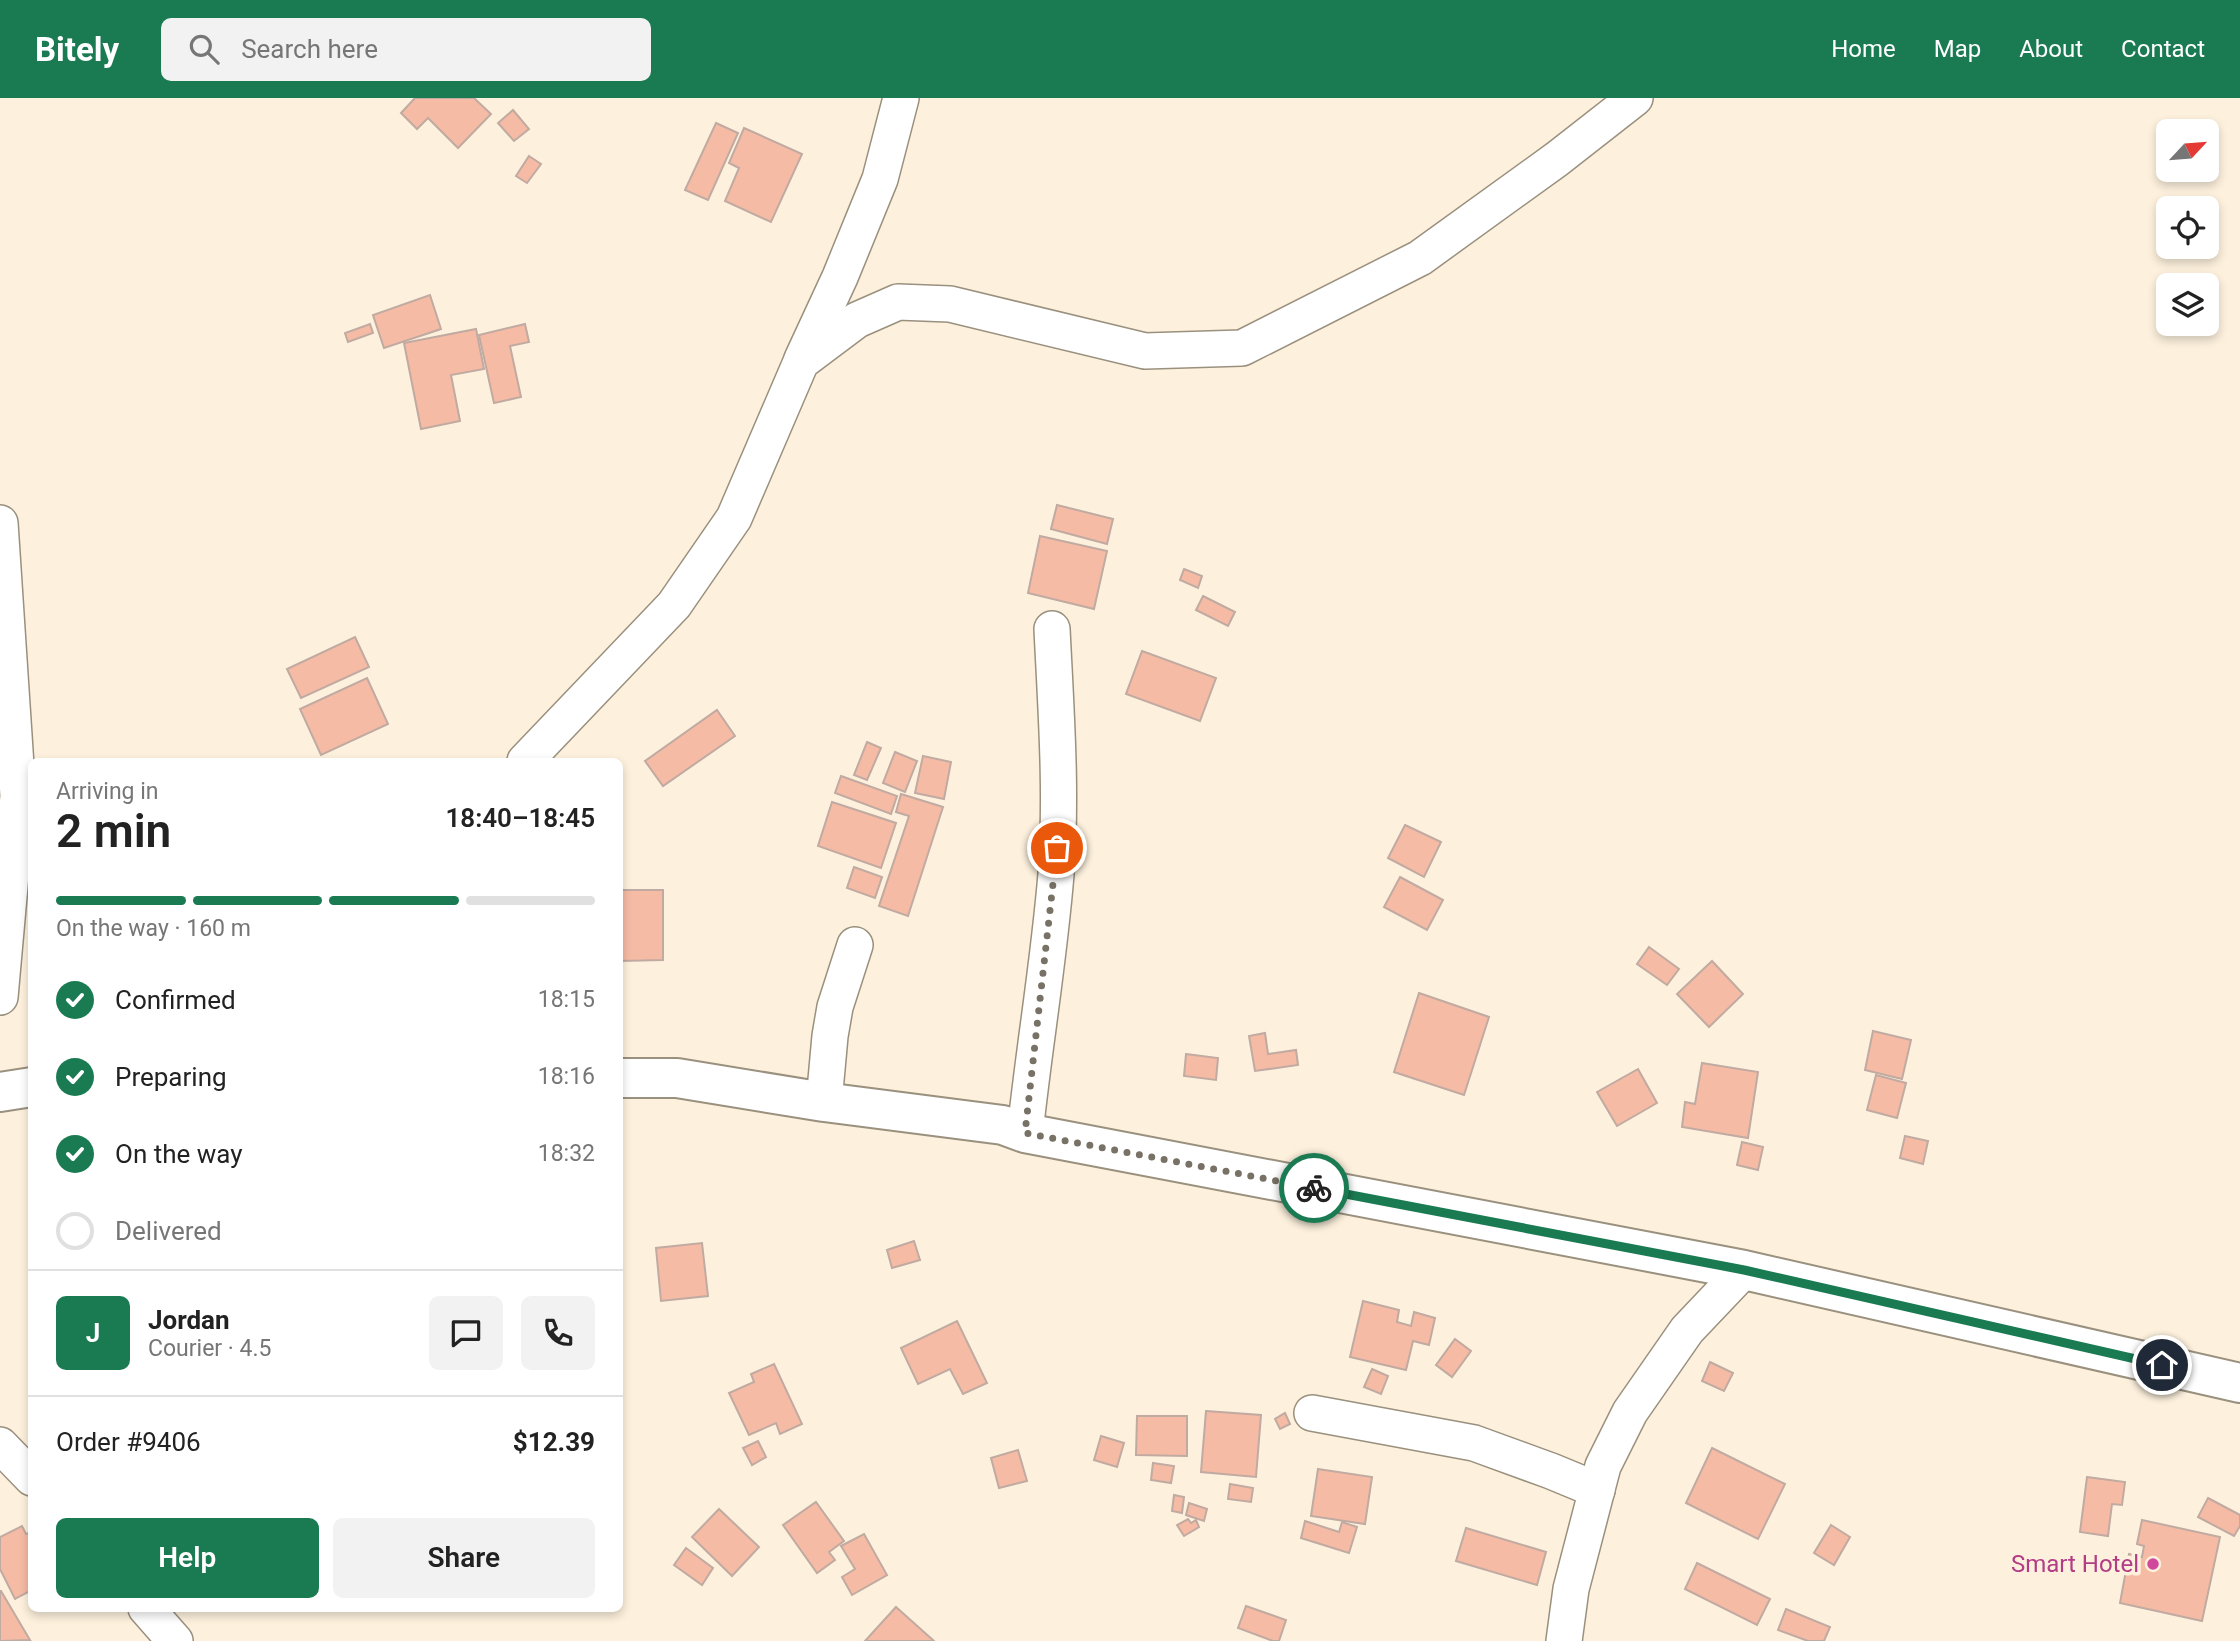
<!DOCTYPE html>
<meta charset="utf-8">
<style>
:root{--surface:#fff;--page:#f2f2f2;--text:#222;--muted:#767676;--line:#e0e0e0;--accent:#1a7b53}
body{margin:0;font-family:Roboto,sans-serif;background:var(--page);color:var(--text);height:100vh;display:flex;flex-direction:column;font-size:26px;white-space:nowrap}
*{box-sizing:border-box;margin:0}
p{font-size:23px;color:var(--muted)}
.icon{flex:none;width:38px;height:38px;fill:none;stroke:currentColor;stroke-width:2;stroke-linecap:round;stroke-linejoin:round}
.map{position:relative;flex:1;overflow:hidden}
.drawer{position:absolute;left:28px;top:660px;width:595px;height:854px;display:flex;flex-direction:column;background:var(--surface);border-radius:10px;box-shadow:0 4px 10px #0003}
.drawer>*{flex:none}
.needle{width:46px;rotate:64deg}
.fabs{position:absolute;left:2156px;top:21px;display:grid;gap:14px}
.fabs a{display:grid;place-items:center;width:63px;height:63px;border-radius:10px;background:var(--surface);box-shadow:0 4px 10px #0003;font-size:35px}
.pin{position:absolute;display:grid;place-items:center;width:60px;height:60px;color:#fff;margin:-30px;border:4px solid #fff;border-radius:50%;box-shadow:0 2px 7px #0007}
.courier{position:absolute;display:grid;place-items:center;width:70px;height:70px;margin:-35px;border:5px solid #1a7b53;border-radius:50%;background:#fff;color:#222;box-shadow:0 2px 9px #0007}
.summary em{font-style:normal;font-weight:600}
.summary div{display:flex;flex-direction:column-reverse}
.summary{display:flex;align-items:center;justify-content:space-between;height:119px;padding:0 28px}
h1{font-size:46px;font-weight:600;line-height:52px}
.bar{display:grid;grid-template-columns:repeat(4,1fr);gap:10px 7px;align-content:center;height:84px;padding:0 28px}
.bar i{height:9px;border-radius:5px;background:var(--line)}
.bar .on{background:var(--accent)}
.bar p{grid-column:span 4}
.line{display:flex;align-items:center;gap:18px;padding:0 28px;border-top:2px solid var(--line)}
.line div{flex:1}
.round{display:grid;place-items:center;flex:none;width:74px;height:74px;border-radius:10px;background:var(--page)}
ol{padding:0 28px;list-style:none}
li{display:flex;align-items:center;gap:21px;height:77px}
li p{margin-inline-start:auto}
li .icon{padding:7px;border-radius:50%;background:var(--accent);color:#fff;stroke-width:4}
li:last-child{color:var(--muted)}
li i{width:38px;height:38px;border:4px solid var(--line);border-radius:50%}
.action{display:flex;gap:14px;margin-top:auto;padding:14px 28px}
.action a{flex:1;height:80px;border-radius:10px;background:var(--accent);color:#fff;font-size:28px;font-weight:600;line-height:80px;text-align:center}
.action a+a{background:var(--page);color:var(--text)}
header{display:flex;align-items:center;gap:42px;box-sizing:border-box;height:98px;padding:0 35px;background:var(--accent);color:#fff}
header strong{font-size:33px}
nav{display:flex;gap:38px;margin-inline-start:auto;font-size:24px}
.search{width:490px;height:63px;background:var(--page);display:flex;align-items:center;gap:18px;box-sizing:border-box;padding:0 24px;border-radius:10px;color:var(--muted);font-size:26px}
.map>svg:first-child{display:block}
.building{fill:#f6bba5;stroke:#c0aaa1;stroke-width:2}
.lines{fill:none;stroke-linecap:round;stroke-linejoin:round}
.minor-casing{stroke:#9a907e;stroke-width:38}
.trunk-casing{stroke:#9a907e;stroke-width:42}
.minor{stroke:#fff;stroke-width:35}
.trunk{stroke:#fff;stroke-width:38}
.done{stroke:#787165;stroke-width:7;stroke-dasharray:0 12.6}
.route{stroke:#1a7b53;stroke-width:9}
.hotel-dot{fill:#d1479c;stroke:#fdf1dd;stroke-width:2.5}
.labels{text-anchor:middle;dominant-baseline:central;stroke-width:7;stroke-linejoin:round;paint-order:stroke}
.hotel-label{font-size:24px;fill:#b23c85;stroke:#fdf1dd;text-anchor:end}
</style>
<header>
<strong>Bitely</strong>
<div class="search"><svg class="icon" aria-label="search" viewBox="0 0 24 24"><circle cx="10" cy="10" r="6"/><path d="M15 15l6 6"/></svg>Search here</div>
<nav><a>Home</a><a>Map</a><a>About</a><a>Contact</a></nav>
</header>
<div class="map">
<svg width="2240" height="1543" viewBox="0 0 2240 1543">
<rect width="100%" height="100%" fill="#fdf1dd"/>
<g class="building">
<path d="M415,0H474L491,16L458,50L428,20L417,31L401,15Z"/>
<path d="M513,12L529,31L514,43L498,25Z"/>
<path d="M716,25L738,35L708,102L685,92Z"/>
<path d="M744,30L802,56L771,124L725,103L739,70L729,65Z"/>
<path d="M529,58L541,66L527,85L516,78Z"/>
<path d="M430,197L441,231L384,250L373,217Z"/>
<path d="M370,226L373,235L348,244L345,235Z"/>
<path d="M525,226L529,244L510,248L521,299L494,305L479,237Z"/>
<path d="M476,231L484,271L451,277L460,323L421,331L404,245Z"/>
<path d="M1057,407L1113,421L1107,446L1051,431Z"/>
<path d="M1040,438L1107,453L1094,511L1028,495Z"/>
<path d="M1184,471L1202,478L1198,490L1180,482Z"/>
<path d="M1203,498L1235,514L1228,528L1196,512Z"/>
<path d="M355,539L369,569L301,600L287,571Z"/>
<path d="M1142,553L1216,580L1200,623L1126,596Z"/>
<path d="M367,580L388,626L321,657L300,611Z"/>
<path d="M717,612L735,638L663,688L645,663Z"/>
<path d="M867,644L881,650L867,682L854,677Z"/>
<path d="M895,654L917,663L905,694L883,685Z"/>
<path d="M923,658L951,664L944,701L915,695Z"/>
<path d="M841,678L897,698L891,716L835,695Z"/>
<path d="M901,696L943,709L908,818L879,808L909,718L896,714Z"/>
<path d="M832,704L896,725L881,770L818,748Z"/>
<path d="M1405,727L1441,744L1424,779L1388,760Z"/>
<path d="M854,769L882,779L875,800L847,790Z"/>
<path d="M1400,779L1443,802L1427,832L1384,809Z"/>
<path d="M620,792H663V862L620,863Z"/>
<path d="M1649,849L1679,871L1667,887L1637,866Z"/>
<path d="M1712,863L1743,896L1709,929L1677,896Z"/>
<path d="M1419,895L1489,919L1464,997L1394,974Z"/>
<path d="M1873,933L1911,942L1902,981L1865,972Z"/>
<path d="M1265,935L1268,956L1296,952L1298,967L1255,973L1249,938Z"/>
<path d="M1186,956L1218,960L1216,982L1184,978Z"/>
<path d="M1702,965L1758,974L1748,1040L1682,1029L1685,1004L1695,1006Z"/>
<path d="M1638,971L1657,1005L1617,1028L1597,994Z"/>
<path d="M1876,977L1906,985L1897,1020L1867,1012Z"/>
<path d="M1905,1038L1928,1043L1923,1066L1900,1060Z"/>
<path d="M1742,1044L1763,1049L1758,1072L1737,1067Z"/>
<path d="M914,1143L920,1162L892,1170L887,1152Z"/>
<path d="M702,1145L708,1198L661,1203L656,1150Z"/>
<path d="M1363,1203L1399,1212L1397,1224L1411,1228L1414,1214L1435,1220L1429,1247L1413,1243L1406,1272L1350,1259Z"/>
<path d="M957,1223L987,1285L963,1296L950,1271L918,1286L901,1250Z"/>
<path d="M1455,1241L1471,1253L1452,1279L1436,1267Z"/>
<path d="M1710,1264L1733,1275L1724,1293L1702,1283Z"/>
<path d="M774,1266L802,1326L780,1336L776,1325L749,1337L729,1295L754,1284L751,1276Z"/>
<path d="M1372,1271L1388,1278L1381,1296L1364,1289Z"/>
<path d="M1206,1313L1261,1317L1256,1379L1201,1374Z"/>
<path d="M1285,1315L1290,1326L1280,1331L1275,1321Z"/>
<path d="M1137,1318H1187V1358L1136,1357Z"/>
<path d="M1101,1338L1124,1345L1117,1369L1094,1362Z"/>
<path d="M758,1343L766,1359L752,1367L743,1350Z"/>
<path d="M1712,1350L1785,1386L1758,1441L1686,1405Z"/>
<path d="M1018,1352L1027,1383L999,1390L991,1360Z"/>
<path d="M1153,1365L1174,1368L1171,1385L1151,1382Z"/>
<path d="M1318,1371L1372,1379L1365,1426L1311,1418Z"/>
<path d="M2087,1379L2125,1384L2122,1407L2112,1406L2108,1438L2080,1434Z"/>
<path d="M1230,1386L1253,1390L1251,1404L1228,1401Z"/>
<path d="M1174,1397L1184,1399L1182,1415L1172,1413Z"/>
<path d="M2208,1400L2240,1417V1428L2234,1438L2198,1419Z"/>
<path d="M816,1404L844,1443L829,1454L835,1462L817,1475L783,1427Z"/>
<path d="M1189,1405L1207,1411L1204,1423L1186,1417Z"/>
<path d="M719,1411L759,1449L732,1478L692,1439Z"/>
<path d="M1188,1421L1191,1425L1196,1422L1199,1429L1184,1438L1177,1427Z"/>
<path d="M2142,1422L2220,1439L2202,1523L2120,1505L2129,1456L2142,1459L2144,1448L2137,1446Z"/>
<path d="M1305,1423L1339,1434L1342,1424L1357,1429L1349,1455L1301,1440Z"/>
<path d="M1831,1427L1850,1439L1834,1467L1814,1455Z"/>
<path d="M22,1428L26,1436L32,1434V1492L15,1501L0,1471V1439Z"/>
<path d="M1466,1430L1546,1454L1537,1487L1456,1463Z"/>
<path d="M864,1436L887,1477L852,1497L842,1479L855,1471L841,1448Z"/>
<path d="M686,1450L713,1470L702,1487L674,1467Z"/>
<path d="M1697,1465L1770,1501L1757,1527L1685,1491Z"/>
<path d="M0,1493H1L30,1542L0,1543Z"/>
<path d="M1246,1508L1286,1522L1279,1543H1273L1238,1530Z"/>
<path d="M896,1509L934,1543H865Z"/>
<path d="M1786,1511L1830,1529L1824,1543H1808L1778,1532Z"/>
</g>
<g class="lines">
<g class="minor-casing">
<g id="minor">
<path d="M802,261L840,179L880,81L901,0"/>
<path d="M0,425L18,698L0,899"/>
<path d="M525,663L674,507L734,420L801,264L857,222L898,204L950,206L1145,253L1242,250L1420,160L1557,61L1635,0"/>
<path d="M824,1004L830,938L835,909L855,847"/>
<path d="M1025,1035C1034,949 1049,863 1056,776C1062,694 1056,613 1052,531"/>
<path d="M1312,1315L1474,1345L1551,1373L1597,1392"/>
<path d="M0,1347L32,1380"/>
<path d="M146,1510L175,1543"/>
<path d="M1564,1543L1571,1491L1603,1368L1630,1314L1687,1232L1744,1172"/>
</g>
</g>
<g class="trunk-casing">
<g id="trunk">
<path d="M620,980H677L824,1004L1003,1027L1025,1035L1744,1172L2240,1285"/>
<path d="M0,994L32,989"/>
</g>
</g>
<use href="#minor" class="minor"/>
<use href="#trunk" class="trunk"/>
</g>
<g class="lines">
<path class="done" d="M1057,750L1025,1035L1314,1090"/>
<path class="route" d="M1314,1090L1744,1172L2162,1267"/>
</g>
<circle class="hotel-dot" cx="2153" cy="1466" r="7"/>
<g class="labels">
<g class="hotel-label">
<text x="2139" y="1466">Smart Hotel</text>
</g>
</g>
</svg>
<div class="fabs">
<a><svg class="needle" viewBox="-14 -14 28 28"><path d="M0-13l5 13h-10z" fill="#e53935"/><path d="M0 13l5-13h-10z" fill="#767676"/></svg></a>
<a><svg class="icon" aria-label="locate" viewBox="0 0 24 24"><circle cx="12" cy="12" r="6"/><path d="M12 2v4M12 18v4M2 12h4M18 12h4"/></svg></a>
<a><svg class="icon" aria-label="layers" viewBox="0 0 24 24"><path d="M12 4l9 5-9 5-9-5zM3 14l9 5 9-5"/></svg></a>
</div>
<div class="pin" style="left:1057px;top:750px;background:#ea580c"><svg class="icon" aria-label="bag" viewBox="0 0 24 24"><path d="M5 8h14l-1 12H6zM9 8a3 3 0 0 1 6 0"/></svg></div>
<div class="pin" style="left:2162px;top:1267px;background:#1f2937"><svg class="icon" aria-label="home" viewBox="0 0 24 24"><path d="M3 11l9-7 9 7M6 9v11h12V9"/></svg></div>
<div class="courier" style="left:1314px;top:1090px"><svg class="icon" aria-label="bike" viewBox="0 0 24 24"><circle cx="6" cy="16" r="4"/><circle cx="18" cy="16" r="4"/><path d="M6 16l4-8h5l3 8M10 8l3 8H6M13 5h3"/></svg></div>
<section class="drawer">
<div class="summary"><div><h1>2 min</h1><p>Arriving in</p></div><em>18:40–18:45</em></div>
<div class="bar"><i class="on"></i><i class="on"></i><i class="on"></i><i></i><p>On the way · 160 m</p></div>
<ol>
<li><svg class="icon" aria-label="check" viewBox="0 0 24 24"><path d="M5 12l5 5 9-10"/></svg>Confirmed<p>18:15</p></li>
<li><svg class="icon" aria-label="check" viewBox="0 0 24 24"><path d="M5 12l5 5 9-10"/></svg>Preparing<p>18:16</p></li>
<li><svg class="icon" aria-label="check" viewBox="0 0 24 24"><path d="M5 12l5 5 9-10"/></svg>On the way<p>18:32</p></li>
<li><i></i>Delivered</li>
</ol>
<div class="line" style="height:126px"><b class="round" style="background:var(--accent);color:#fff">J</b><div><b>Jordan</b><p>Courier · 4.5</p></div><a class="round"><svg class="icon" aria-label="chat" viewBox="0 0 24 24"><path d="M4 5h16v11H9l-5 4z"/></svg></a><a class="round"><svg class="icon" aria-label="phone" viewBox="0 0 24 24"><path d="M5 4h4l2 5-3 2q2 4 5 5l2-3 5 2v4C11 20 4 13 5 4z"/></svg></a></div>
<div class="line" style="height:91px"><div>Order #9406</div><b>$12.39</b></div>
<div class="action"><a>Help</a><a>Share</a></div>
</section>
</div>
